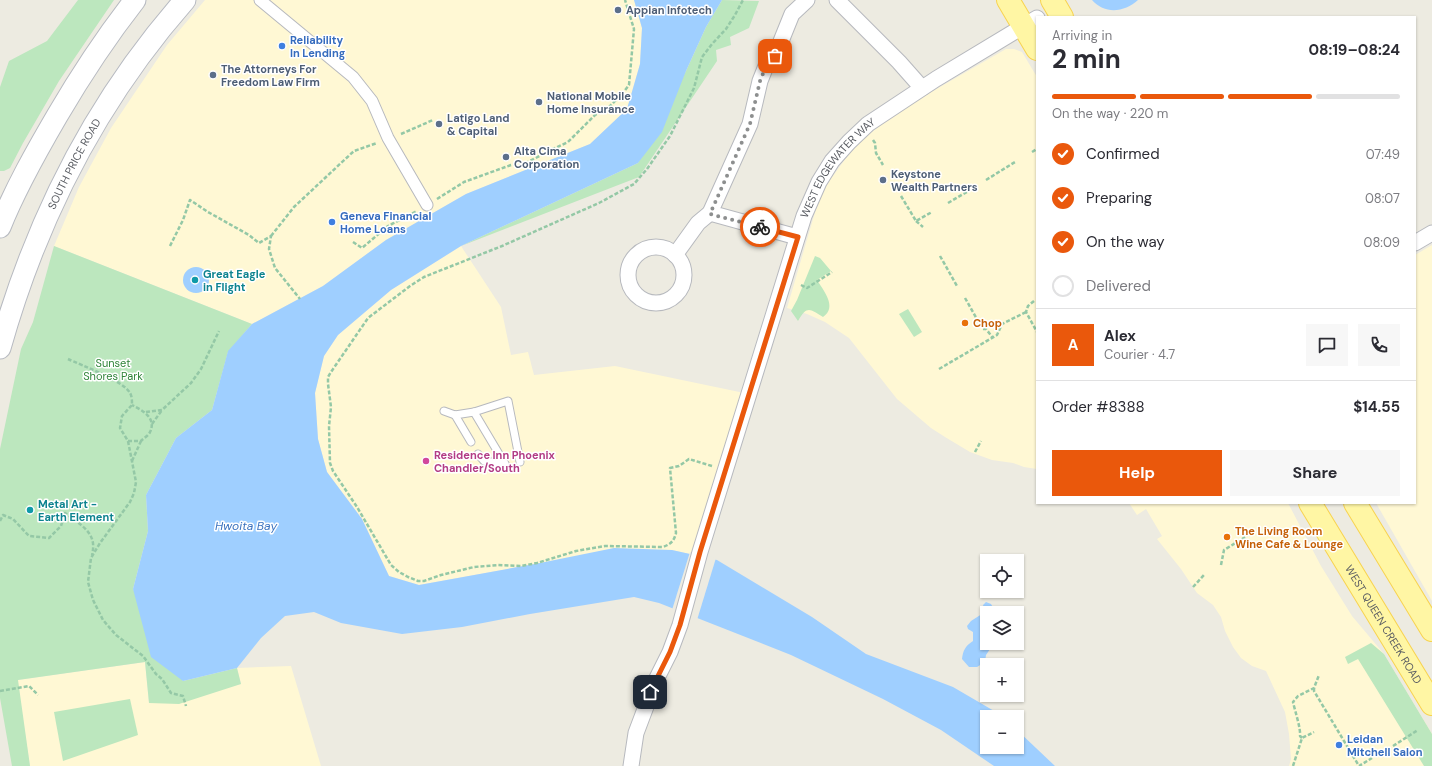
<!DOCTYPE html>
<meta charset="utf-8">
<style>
:root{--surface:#fff;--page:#f7f7f7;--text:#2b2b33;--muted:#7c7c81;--line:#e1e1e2;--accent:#ea580c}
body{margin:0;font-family:"DM Sans",sans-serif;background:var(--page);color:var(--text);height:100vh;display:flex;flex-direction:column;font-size:15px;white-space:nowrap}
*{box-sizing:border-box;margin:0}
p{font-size:13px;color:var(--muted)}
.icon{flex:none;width:22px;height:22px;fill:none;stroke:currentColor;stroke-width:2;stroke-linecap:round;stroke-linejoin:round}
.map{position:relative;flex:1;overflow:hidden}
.sheet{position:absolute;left:1036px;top:16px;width:380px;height:488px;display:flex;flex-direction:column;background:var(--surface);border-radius:0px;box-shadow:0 1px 3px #0004}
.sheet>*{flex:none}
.buttons{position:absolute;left:980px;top:554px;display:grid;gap:8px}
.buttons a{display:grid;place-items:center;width:44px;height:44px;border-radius:0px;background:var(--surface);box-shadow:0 1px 3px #0004;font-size:20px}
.pin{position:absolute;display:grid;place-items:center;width:34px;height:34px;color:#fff;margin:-17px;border-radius:8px;box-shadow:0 2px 6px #0006}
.courier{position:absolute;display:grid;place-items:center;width:40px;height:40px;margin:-20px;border:3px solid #ea580c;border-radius:50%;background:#fff;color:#222;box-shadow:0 1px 5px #0007}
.headline em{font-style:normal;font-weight:700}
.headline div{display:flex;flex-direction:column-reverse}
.headline{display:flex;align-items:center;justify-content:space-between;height:68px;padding:0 16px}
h1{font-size:26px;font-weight:700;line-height:30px}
.bar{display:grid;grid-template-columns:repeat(4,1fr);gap:6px 4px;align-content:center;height:48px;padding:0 16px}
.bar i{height:5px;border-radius:3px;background:var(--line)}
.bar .current{background:var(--accent)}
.bar p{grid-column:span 4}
.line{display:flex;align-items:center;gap:10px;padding:0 16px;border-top:1px solid var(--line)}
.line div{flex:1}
.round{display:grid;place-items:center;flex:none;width:42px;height:42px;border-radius:0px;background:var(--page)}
ol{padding:0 16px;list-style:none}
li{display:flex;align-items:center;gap:12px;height:44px}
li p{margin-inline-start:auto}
li .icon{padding:4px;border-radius:50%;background:var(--accent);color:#fff;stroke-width:4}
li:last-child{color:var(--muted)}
li i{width:22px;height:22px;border:2px solid var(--line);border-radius:50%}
.action{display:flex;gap:8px;margin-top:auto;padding:8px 16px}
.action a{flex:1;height:46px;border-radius:0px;background:var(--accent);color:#fff;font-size:16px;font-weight:700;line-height:46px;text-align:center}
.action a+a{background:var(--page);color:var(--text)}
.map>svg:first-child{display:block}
.commercial{fill:#fff8d4}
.green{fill:#bce7be}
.water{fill:#9fcfff}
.pier{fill:#edebe1}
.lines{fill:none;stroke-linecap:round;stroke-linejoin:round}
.service-casing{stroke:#b7b9be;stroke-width:9}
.pedestrian-casing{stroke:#b7b9be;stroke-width:13}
.minor-casing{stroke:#b7b9be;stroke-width:17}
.secondary-casing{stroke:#b7bac1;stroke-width:23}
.primary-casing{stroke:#f8d350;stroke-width:24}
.path{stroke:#94c8a6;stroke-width:2.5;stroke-dasharray:4 2;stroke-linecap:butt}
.service{stroke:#fff;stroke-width:7}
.pedestrian{stroke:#fff;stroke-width:11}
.minor{stroke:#fff;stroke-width:15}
.secondary{stroke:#fff;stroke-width:21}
.primary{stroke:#fff6a4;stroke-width:22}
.done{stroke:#8d8f8f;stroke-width:4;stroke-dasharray:0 7.2}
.route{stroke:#ea580c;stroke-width:5}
.service-dot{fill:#5c6f8a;stroke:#fff;stroke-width:1.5}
.shop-dot{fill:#3f7fe0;stroke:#fff;stroke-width:1.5}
.culture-dot{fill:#0f9aa8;stroke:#fff;stroke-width:1.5}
.food-dot{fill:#e8710a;stroke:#fff;stroke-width:1.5}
.hotel-dot{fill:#d1479c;stroke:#fff;stroke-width:1.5}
.labels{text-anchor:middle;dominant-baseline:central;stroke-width:3;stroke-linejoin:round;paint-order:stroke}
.service-label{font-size:11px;font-weight:bold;fill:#4e5e75;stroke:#fff;text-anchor:start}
.shop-label{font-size:11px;font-weight:bold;fill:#366cbe;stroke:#fff;text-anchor:start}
.street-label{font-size:11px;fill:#5a5d63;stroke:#fff}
.culture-label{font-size:11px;font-weight:bold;fill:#0d838f;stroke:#fff;text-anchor:start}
.food-label{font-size:11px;font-weight:bold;fill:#c56008;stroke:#fff;text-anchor:start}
.park-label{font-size:11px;fill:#308439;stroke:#fff}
.hotel-label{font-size:11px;font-weight:bold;fill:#b23c85;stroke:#fff;text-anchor:start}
.water-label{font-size:12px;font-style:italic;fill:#3b73bf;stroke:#fff}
</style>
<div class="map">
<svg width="1432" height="766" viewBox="0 0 1432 766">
<rect width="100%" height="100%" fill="#edebe1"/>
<g class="commercial">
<path d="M205,0H634L642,28L640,64L627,109L590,144L466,194L386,240L323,286L252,324L54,246L79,187L111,128L167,45Z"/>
<path d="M1006,49H1014L1022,52L1037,77V469L1024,467L1013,463L992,460L970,452L945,437L931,428L897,399L849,338L825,322L807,314L787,308L816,209L825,187L846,158L863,139L900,110Z"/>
<path d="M1432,245V601L1376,503H1415V255Z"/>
<path d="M461,246L501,307L511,355L528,352L534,375L615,366L749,394L699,556L672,550L540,563L419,585L389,576L362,519L327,472L318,439L315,393L324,356L338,335L391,290Z"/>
<path d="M1129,503H1288L1321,566L1352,616L1384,654L1432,734V766H1289L1291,759L1289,734L1285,712L1266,671L1252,666L1241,658L1233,647L1225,631L1221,617L1213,605L1197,593L1181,569L1157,539L1162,536L1146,509L1137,515Z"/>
<path d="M145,662L149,703L241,684L237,668L291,666L321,766H30L17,680Z"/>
</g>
<g class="green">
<path d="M78,0H114L59,81L23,143L10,168L4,171H0V87L9,61L47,41Z"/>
<path d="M722,0L759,1L749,28L730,37L731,45L716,50L717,61L639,177L461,246L638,163L686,71L706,27Z"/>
<path d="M54,246L252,324L228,352L212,410L176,438L146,495L148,531L133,589L183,681L237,668L241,684L179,704L149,703L145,662L18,680L30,766H12L0,698V449L21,349L33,322Z"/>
<path d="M815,256L820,258L831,271L817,280C823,290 838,307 823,317C810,309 807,305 798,321L791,311L797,300Z"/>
<path d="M908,309L922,332L914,337L899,314Z"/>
<path d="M1371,643L1384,654L1432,734V766H1424L1358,659L1348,664L1345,657Z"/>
<path d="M130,699L138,735L63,761L54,712Z"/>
</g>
<g class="water">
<path d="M634,0H722L706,27L686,71L662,132L638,163L461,246L391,290L338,335L324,356L315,393L318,439L327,472L362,519L389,576L419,585L540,563L614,548L672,550L717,560L812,617L866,654L953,687L1001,715L1003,717H987V747H1017V730L1055,766H994L941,730L883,699L791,655L659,603L634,597L530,614L462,627L402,634L341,623L314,612L285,616L261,638L237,668L183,681L151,657L133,589L148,531L146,495L176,438L212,410L228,351L252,324L323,286L386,240L466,194L590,144L627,109L640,64L642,28Z"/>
<path d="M1092,0H1138C1125,12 1105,15 1092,0Z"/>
<circle cx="196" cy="280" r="13"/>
<path d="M986,602L991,604L996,613H987V643H1003L997,649H990L986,655L985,662L977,667H969L962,659C963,651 965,646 973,641V632L968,629L967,626L971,621L985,612L983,605Z"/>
</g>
<path class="pier" d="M690,552L716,558L697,620L672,610Z"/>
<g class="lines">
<g class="service-casing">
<g id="service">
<path d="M444,411L455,415L474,412L508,401L520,462"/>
<path d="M474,412L505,464"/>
<path d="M455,415L471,442"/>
<path d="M478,454L484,461L505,464"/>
</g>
</g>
<g class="pedestrian-casing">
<path id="pedestrian" d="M260,0L353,77L372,101L388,138L427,205"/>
</g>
<g class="minor-casing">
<g id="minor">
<path d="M837,0L899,62L922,88"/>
<path d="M797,237L710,213L750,124L760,81L766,66L775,56L792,14L807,0"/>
<path d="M1415,243L1432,233"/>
<circle cx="656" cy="275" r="28"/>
<path d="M675,255L698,223L710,213"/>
<path id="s1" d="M631,766L636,733L656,680L670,652L680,625L700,552L804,216L819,182L832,161L849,142L868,124L936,79L1037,18"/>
</g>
</g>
<g class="secondary-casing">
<g id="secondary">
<path d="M0,227C15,189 36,152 57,116C81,75 106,37 135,0"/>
<path id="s2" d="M0,348C36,220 97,100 185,0"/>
</g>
</g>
<g class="primary-casing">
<g id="primary">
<path d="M1008,0L1037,49"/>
<path d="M1052,0L1062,17"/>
<path id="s3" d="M1310,503L1432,704"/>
<path d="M1355,503L1432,630"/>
</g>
</g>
<g class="path">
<path d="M401,134L433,120"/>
<path d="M873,140L875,143L876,153L883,165"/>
<path d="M1032,152L1037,149"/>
<path d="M986,180L1015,162"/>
<path d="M901,196L916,221L932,212"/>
<path d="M437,199L464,182L511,165L526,163L553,149L568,142L595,115L607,109L622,94L629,85L634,29L625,0"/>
<path d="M948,203L970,190"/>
<path d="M916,221L923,227"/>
<path d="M271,236L294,207L341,163L354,151L377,143"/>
<path d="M353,242L362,248L388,226L417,211"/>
<path d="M170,246L183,220L190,200L208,212L249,235L259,243L271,236L269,249L275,268L300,299"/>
<path d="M940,256L957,286"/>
<path d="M801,285L807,288L832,272"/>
<path d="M965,298L978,321"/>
<path d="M1034,301L1028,306L1026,312L1037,332"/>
<path d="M983,329H986L993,338"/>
<path d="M68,359C81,365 124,381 130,393C132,396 132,401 132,405L122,416L120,428L128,441L136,482L134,493L130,502L100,543L91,558L88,582L93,600L103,620L116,635L143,656L156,674L162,679L171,693L183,696L186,706"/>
<path d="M939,369L997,335L1002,324L1026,312"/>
<path d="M146,412L162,410L191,383L201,369L219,331"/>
<path d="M152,424L162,410"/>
<path d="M128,441H141C144,438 149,435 150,432C157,418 142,410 132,405"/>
<path d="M975,452L981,441"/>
<path d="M132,461L141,441"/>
<path d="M712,466L689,459L679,466L670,468L676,533C674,541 671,544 663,547L605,546L576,551L537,563L521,566L498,565L474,567L441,575L424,581H418L408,577L399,572L391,565L357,507L333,471L330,463L329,426L331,407L328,384V377L331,372L368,318L410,286L424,277L502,246L599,203L634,184L647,169L670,136L694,88L702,57L712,44L726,29L735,15L743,0"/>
<path d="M0,521L3,515L13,519L29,536L49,538L61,526L65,513C80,525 98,532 92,555"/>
<path d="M1221,565L1224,550L1247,536"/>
<path d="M1193,587L1204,575"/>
<path d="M1314,688V691L1359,766L1372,758"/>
<path d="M0,691L29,686L38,695"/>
<path d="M1302,738L1300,736C1301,729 1295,711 1293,702L1298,696L1314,688L1319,675"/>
<path d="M1393,746L1418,730"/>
<path d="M1293,766L1302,738L1314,732"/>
</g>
<use href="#service" class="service"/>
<use href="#pedestrian" class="pedestrian"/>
<use href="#minor" class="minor"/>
<use href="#secondary" class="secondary"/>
<use href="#primary" class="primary"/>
</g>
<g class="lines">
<path class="done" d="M760,227L710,214L750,124L760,81L766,66L775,56"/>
<path class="route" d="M650,692L670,652L680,625L700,552L798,237L760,227"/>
</g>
<g class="service-dot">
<circle cx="618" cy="10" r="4"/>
<circle cx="213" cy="75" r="4"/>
<circle cx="539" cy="102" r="4"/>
<circle cx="439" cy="124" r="4"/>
<circle cx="506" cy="157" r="4"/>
<circle cx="883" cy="180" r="4"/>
</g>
<g class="shop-dot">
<circle cx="282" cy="46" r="4"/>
<circle cx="332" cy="222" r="4"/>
<circle cx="1339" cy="745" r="4"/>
</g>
<g class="culture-dot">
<circle cx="195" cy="280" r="4"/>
<circle cx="30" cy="510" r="4"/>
</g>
<g class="food-dot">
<circle cx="965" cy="323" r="4"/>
<circle cx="1227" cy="537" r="4"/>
</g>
<circle class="hotel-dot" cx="426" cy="461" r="4"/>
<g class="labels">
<g class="service-label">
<text x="626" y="10">Appian Infotech</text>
<text x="221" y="69">The Attorneys For<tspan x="221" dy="13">Freedom Law Firm</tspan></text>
<text x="547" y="96">National Mobile<tspan x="547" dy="13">Home Insurance</tspan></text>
<text x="447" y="118">Latigo Land<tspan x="447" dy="13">&amp; Capital</tspan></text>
<text x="514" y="151">Alta Cima<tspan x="514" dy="13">Corporation</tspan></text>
<text x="891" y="174">Keystone<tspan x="891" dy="13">Wealth Partners</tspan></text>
</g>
<g class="shop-label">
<text x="290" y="40">Reliability<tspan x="290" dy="13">In Lending</tspan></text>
<text x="340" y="216">Geneva Financial<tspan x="340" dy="13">Home Loans</tspan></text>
<text x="1347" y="739">Leidan<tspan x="1347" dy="13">Mitchell Salon</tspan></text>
</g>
<g class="street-label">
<text stroke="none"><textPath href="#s2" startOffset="199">SOUTH PRICE ROAD</textPath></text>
<text stroke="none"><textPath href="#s1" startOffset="637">WEST EDGEWATER WAY</textPath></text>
<text stroke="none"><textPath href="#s3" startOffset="142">WEST QUEEN CREEK ROAD</textPath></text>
</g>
<g class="culture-label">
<text x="203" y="274">Great Eagle<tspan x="203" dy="13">in Flight</tspan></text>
<text x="38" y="504">Metal Art -<tspan x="38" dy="13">Earth Element</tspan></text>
</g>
<g class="food-label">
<text x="973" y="323">Chop</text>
<text x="1235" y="531">The Living Room<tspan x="1235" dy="13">Wine Cafe &amp; Lounge</tspan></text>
</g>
<g class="park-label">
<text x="113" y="363">Sunset<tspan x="113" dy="13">Shores Park</tspan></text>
</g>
<g class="hotel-label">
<text x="434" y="455">Residence Inn Phoenix<tspan x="434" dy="13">Chandler/South</tspan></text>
</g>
<g class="water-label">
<text x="246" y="526">Hwoita Bay</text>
</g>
</g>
</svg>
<div class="buttons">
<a><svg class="icon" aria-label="locate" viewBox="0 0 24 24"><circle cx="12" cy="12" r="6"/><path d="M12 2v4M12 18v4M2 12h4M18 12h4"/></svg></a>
<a><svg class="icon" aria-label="layers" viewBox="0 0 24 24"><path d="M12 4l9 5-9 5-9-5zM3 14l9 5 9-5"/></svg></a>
<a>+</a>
<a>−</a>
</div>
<div class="pin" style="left:775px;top:56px;background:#ea580c"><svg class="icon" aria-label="bag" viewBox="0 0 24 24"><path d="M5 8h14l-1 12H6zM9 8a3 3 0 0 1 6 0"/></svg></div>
<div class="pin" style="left:650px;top:692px;background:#1f2937"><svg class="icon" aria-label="home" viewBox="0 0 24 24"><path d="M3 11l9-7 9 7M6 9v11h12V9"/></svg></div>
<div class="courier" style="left:760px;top:227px"><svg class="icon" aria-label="bike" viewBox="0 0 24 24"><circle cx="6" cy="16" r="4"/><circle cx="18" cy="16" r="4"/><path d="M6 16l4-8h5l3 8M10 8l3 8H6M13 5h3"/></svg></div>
<section class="sheet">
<div class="headline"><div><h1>2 min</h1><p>Arriving in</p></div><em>08:19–08:24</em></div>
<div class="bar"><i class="current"></i><i class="current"></i><i class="current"></i><i></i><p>On the way · 220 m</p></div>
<ol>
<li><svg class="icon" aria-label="check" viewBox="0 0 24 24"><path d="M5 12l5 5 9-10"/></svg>Confirmed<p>07:49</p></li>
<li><svg class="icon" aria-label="check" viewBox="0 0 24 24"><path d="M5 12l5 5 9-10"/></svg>Preparing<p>08:07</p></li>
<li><svg class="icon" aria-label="check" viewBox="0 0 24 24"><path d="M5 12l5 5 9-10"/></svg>On the way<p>08:09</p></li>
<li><i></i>Delivered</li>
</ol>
<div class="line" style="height:72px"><b class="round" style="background:var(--accent);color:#fff">A</b><div><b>Alex</b><p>Courier · 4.7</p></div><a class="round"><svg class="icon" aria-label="chat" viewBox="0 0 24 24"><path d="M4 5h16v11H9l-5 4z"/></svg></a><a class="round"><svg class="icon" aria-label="phone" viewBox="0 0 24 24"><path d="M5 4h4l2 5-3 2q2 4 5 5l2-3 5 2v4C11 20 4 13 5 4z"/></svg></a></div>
<div class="line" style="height:52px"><div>Order #8388</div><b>$14.55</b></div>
<div class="action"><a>Help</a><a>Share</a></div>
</section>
</div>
